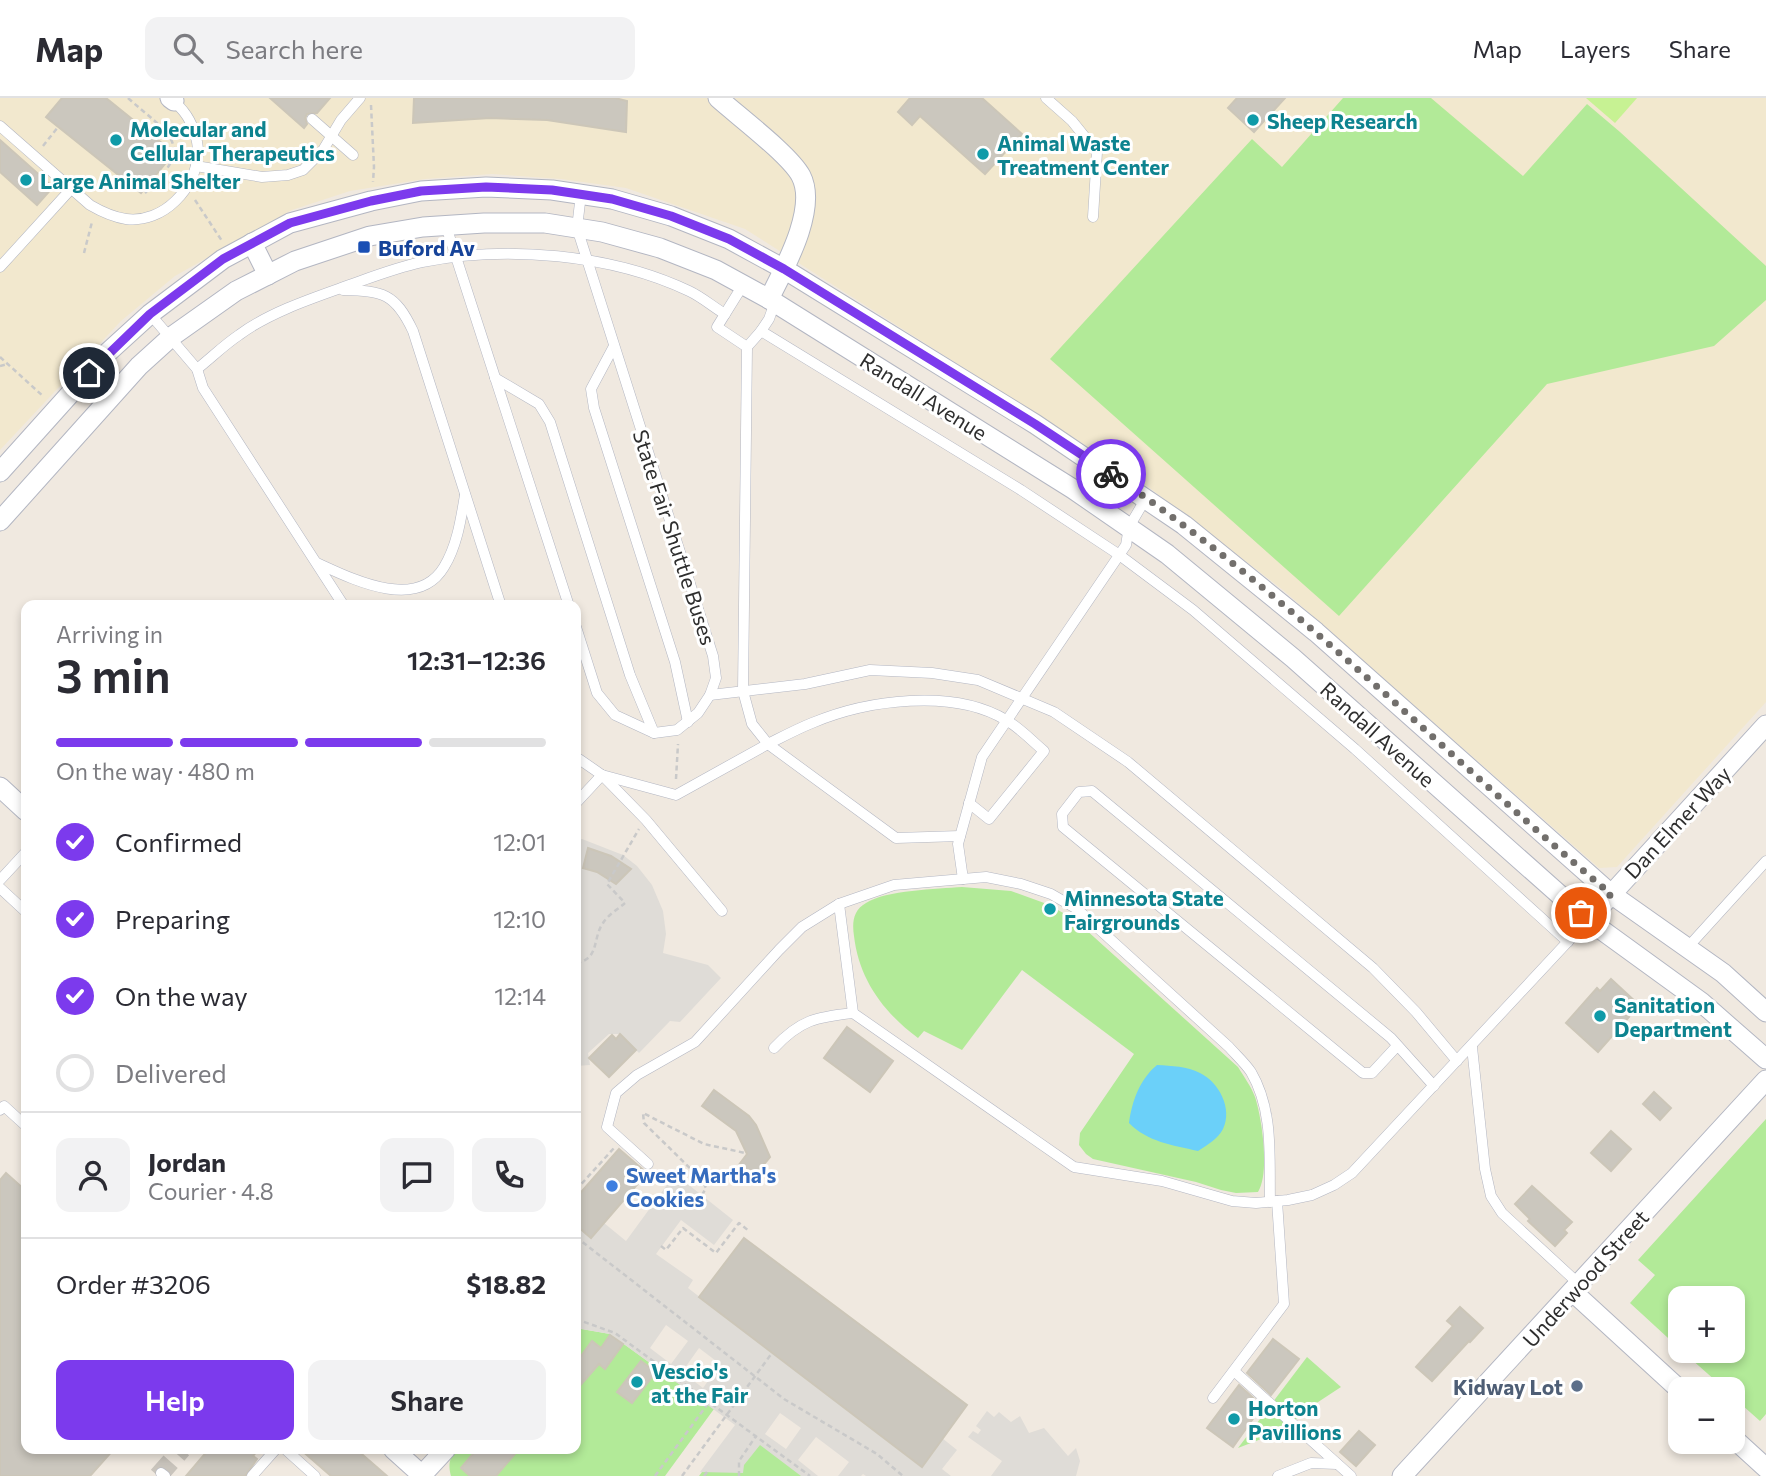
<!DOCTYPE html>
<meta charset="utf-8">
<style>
:root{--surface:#fff;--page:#f2f2f3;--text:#2b2b33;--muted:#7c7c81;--line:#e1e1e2;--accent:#7c3aed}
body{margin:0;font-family:Commissioner,sans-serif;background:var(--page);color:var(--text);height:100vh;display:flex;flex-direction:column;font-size:26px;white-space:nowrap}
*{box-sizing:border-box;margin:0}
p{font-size:23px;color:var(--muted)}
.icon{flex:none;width:38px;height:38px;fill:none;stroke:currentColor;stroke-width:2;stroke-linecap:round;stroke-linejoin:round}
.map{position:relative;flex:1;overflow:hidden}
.sheet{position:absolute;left:21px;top:502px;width:560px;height:854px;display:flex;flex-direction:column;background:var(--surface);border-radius:14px;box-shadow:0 4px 10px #0003}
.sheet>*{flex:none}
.tools{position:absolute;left:1668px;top:1188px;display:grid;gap:14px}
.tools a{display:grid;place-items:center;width:77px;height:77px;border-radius:14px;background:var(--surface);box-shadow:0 4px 10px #0003;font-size:35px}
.pin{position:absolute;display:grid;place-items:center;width:60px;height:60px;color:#fff;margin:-30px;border:4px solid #fff;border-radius:50%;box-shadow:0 2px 7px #0007}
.courier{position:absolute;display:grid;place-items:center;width:70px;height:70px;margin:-35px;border:5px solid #7c3aed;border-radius:50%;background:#fff;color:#222;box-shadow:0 2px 9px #0007}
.head em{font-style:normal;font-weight:600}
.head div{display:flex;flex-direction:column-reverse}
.head{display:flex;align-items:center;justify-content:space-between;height:119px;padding:0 35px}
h1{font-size:46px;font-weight:600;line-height:52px}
.bar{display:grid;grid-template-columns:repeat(4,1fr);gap:10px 7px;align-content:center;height:84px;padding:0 35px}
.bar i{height:9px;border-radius:5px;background:var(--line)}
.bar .selected{background:var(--accent)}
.bar p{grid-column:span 4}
.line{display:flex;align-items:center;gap:18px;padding:0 35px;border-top:2px solid var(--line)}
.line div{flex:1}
.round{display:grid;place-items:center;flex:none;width:74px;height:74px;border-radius:14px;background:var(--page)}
ol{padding:0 35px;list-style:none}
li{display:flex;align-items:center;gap:21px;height:77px}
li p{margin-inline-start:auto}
li .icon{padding:7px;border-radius:50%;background:var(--accent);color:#fff;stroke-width:4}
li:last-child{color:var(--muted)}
li i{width:38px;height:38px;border:4px solid var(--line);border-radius:50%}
.primary-button{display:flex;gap:14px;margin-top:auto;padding:14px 35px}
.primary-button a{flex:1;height:80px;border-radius:14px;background:var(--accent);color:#fff;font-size:28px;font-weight:600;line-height:80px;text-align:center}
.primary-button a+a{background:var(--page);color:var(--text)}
header{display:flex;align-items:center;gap:42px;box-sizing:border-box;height:98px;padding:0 35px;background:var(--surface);border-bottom:2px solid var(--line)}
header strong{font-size:33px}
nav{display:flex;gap:38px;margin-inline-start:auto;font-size:24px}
.search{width:490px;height:63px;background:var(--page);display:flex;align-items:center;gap:18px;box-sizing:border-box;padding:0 24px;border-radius:14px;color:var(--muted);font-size:26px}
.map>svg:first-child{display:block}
.education{fill:#f2e8ce}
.green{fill:#b2ea98}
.pitch{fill:#c7f293}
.plaza{fill:#dfdcd7;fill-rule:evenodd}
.water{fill:#6bd0f9}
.building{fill:#cbc7be;stroke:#ccc6b8;stroke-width:2}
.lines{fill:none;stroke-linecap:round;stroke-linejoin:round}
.street-tunnel{stroke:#c9c4bc;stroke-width:19;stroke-dasharray:19 10;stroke-linecap:butt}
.lane-casing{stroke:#b3b6c2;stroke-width:11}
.street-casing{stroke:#b3b6c2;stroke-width:21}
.path{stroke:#c9c9c9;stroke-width:2.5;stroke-dasharray:5 3.5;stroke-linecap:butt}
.lane{stroke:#fff;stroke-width:10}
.street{stroke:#fff;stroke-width:19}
.path-bridge{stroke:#c9c9c9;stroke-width:2.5;stroke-dasharray:5 3.5;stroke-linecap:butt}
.done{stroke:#726f6c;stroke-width:7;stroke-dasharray:0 12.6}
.route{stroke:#7c3aed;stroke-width:9}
.culture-dot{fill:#0f9aa8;stroke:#fff;stroke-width:2.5}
.transit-dot{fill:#1a4fb4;stroke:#fff;stroke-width:2.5}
.shop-dot{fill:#3f7fe0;stroke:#fff;stroke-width:2.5}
.service-dot{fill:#5c6f8a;stroke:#fff;stroke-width:2.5}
.labels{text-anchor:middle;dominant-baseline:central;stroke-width:6;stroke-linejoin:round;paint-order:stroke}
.culture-label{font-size:21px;font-weight:bold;fill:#0d838f;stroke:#fff;text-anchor:start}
.transit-label{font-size:21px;font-weight:bold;fill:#164399;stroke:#fff;text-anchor:start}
.street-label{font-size:21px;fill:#2e2e2e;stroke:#fff}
.shop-label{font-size:21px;font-weight:bold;fill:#366cbe;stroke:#fff;text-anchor:start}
.service-label{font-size:21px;font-weight:bold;fill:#4e5e75;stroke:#fff;text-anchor:end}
</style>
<header>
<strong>Map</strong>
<div class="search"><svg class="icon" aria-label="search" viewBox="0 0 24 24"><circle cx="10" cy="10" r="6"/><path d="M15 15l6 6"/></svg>Search here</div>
<nav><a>Map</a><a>Layers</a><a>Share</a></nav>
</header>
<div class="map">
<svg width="1766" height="1378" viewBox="0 0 1766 1378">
<rect width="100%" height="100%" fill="#f0e9e0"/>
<path class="education" d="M0,0H1766V604L1617,769L1599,770L1283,492L1134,378L745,131L626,90L561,81L492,76L425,81L350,93L292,112L175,178L121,223L0,352Z"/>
<g class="green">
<path d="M1343,0H1431L1523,78L1587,6L1620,34L1766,168V202L1714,248L1547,286L1339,518L1050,261L1252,41L1282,69Z"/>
<path d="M962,789L1011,793L1047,806L1074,821L1238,969C1244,979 1251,988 1255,999C1262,1020 1270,1075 1258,1094L1236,1095L1221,1092L1196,1084L1093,1061L1086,1056L1079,1047L1080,1035L1134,956L1022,872L962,952L924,933L918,940C883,914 859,881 854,838C852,825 853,812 866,805C886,792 937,791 962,789Z"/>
<path d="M1766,1021V1316L1760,1323L1733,1299L1732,1292L1725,1291L1682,1253H1732V1200H1680V1251L1630,1205L1655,1177L1638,1162Z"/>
<path d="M576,1230L610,1236L714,1311L665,1378H451C448,1368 449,1359 457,1351H576Z"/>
<path d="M1307,1259L1341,1289L1309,1310L1282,1333L1238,1350Z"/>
<path d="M736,1329L808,1378H699Z"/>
</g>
<path class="pitch" d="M1586,0H1637L1615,25Z"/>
<g class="plaza">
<path d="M582,741L623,757L637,768L652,787L663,813L666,836L663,855L708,867L721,880L680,924L670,923L639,955L620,936H609L588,955L590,967L576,968V742Z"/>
<path d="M675,1076L733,1122L714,1147L681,1122L656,1156L693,1182L688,1190L921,1369L942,1340L957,1352L942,1371L951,1378H866L863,1376L861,1378H838L849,1364L816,1339L798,1362L818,1378H801L760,1347L744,1367L743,1375L700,1374L735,1327L610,1236L576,1230V1127L591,1140L604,1125L626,1143ZM666,1227L688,1243L671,1266L650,1250ZM699,1250L720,1266L703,1290L682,1274ZM780,1315L801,1330L786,1351L765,1336Z"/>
<path d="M987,1313L994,1319L999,1314L1011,1324L1020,1318L1029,1335L1044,1330L1068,1358L1076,1350L1080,1363L1076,1378H991L1002,1363L968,1339L973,1333L978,1336L981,1332L976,1328Z"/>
</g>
<path class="water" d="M1157,967C1172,968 1187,968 1200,975C1219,984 1233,1011 1223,1031C1218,1041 1207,1047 1198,1053C1172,1047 1148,1044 1129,1025C1132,1003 1140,981 1157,967Z"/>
<g class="building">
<path d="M62,0H106L174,55L141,95L46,19Z"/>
<path d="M270,0H330L317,15L307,16L305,20L307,26L304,30Z"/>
<path d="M414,0H615L627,3L626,34L547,22L490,20L413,25Z"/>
<path d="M910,0H982L1022,36L985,76L920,18L912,27L898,14Z"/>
<path d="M1237,0H1285L1254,34L1228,10Z"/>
<path d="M0,42L53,89L37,107L0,74Z"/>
<path d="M588,750L611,758L631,771L616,786L597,774L583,770Z"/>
<path d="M1611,881L1637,905L1626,917L1629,919L1598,954L1566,925L1597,890L1600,893Z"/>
<path d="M847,929L893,963L870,994L824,960Z"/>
<path d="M620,936L636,952L609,979L589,960L612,937L616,941Z"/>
<path d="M714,992L749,1018L756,1027L770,1059L750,1083L735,1072L747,1056L736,1033L702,1008Z"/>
<path d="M1654,994L1671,1010L1660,1022L1643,1006Z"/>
<path d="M1611,1033L1631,1051L1611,1073L1591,1055Z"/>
<path d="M619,1051L647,1075L591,1140L576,1127V1100Z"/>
<path d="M6,1075L26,1093V1351H114L90,1378H0V1082Z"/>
<path d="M1532,1088L1572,1124L1564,1132L1567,1135L1555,1148L1528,1123L1530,1121L1515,1106Z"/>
<path d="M744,1140L967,1307L922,1369L699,1199Z"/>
<path d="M1460,1209L1483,1230L1470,1244L1469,1243L1432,1283L1416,1269L1453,1228L1447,1223Z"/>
<path d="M610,1237L623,1246L605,1271L599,1266L576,1292V1253L581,1258L592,1243L601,1250Z"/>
<path d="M1273,1241L1299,1261L1271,1297L1247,1275Z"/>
<path d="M641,1263L656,1274L632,1305L617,1294Z"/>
<path d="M1239,1287L1262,1308L1233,1349L1207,1330Z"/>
<path d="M1359,1333L1375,1347L1356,1368L1340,1354Z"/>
<path d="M209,1351H259L253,1358L257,1361L245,1378H186Z"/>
<path d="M300,1351H356L387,1378H331Z"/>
<path d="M477,1351H519L496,1378H470L461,1370Z"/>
</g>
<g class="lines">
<path class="street-tunnel" d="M158,1378L182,1351"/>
<g class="lane-casing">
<g id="lane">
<path d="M1046,0L1072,23L1097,54L1093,119"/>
<path d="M312,21L353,57"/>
<path d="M0,28L90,107C102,114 113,119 126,121C163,126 197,90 198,54C198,41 192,24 184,14C180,9 176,6 175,2"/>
<path d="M196,68L262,79L288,77L303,72L323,52L341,22L360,0"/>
<path d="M446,128L569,508"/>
<path d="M0,169L71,91"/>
<path d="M343,192C383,193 395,195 413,233L501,508"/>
<path d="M150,216L197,271L203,290L344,508"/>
<path d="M725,216L743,187"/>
<path d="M761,233L769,221L775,204"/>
<path d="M614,248L591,291L594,310L675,564L688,624"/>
<path d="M197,271C211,260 224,247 239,237C267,216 307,202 341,190C367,181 394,170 422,164C506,147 611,156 689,193C702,199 713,209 725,216L717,229L747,249L761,233L1021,392L1118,456L1193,512L1355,651L1568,844"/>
<path d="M495,280L539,306L550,324L630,577L654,635"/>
<path d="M317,465C352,481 417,514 444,469C457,448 461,421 465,397"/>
<path d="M576,529L597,595L615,617L654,635L677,632L698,615L710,597L716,580L713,558L577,130L581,96"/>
<path d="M710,597L805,586L870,572L932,575L978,582L1054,614L1128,664L1373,870L1416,914L1457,963"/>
<path d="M576,659L602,677L576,705"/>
<path d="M602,677L676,697L768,646L752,626L743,593L747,249"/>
<path d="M602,677L646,722L722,813"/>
<path d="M960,738L896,740L768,646C782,639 797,631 812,625C867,602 953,590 1006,622C1020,630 1032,643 1044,653L989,721L969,705"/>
<path d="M963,781L958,746L982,659L1126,447L1129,429L1146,400"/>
<path d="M0,782L26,754"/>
<path d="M0,790L26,814"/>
<path d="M839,806L853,915"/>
<path d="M1688,849L1766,763"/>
<path d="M1397,948L1372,975H1363L1063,729L1062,716L1079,694L1092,693L1391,940L1434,988"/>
<path d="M1472,949L1485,1071L1491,1098L1502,1115L1579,1186"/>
<path d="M774,950C800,922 816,919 853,915L1074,1069L1162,1083L1232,1103L1256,1105L1288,1102L1312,1097L1334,1087L1352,1075L1588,822"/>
<path d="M0,1012L4,1008L26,1028"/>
<path d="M648,1066L607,1029L616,995L637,977L695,944L779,852L802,829L839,806L894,787L986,779L1021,786L1051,796L1077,811L1229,949C1236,957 1245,965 1251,974C1274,1013 1269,1060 1270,1104"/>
<path d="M1234,1273L1351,1378"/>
<path d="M1213,1300L1284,1206L1277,1103"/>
<path d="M285,1351L315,1378"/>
<path d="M161,1375L165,1378"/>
<path d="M252,1378L276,1351"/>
<path d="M1278,1378L1311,1365L1337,1366"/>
</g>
</g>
<g class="street-casing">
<g id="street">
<path d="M170,0L174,3"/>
<path d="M718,0C738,18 790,57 801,78C818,111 784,171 769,201"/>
<path d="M252,145L268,177"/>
<path d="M0,374L105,257L150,216L223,161L290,125L371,103L421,93L486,89L552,92L612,101L671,118L729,141L784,171L1035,326L1184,427L1316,534L1611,796L1723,875L1766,914"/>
<path d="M0,423L139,268L171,239L236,193L295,163L370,138L423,129L484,125H545L602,134L660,150L716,172L769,201L1073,391L1167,456L1293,560L1588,822L1701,904L1766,961"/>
<path d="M0,689L26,713"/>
<path d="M1588,822L1766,627"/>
<path d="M1573,1194L1680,1292"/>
<path d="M1732,1339L1766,1370"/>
<path d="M393,1351L423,1378"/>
<path d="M422,1377L446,1351"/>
<path d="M1402,1378L1766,982"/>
</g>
</g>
<g class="path">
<path d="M128,0C169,37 198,46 145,95"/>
<path d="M371,7L374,69L373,84"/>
<path d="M43,48L58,29"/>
<path d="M195,102L222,143"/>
<path d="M84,155L92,124"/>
<path d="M0,259L44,299"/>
<path d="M0,268L8,266"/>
<path d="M676,681L678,646"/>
<path d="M576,865C600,861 592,841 603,825C608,817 618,811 625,805L607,786L639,731"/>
<path d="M576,1092L614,1050"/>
<path d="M702,1097L706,1090L702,1082L644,1025L643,1015L704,1046L745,1055"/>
<path d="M576,1139L784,1301L877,1356L903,1378"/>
<path d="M661,1148L666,1152L683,1130L716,1155L739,1125L749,1133"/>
<path d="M576,1221L615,1235L810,1378"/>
<path d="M655,1378L709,1304"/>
<path d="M704,1378L707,1374"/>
<path d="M739,1378V1363L756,1338"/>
</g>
<use href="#lane" class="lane"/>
<use href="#street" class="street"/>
<path class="path-bridge" d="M682,1378L772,1255"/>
</g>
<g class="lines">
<path class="done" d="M1111,376C1293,497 1444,657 1611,796L1588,822L1581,815"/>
<path class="route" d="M89,275L150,216L223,161L290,125L371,103L421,93L486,89L552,92L612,101L671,118L729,141L784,171L1035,326L1111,376"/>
</g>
<g class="culture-dot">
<circle cx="1253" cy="22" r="7"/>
<circle cx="116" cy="42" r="7"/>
<circle cx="983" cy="56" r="7"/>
<circle cx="26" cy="82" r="7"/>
<circle cx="1050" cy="811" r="7"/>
<circle cx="1600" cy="918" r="7"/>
<circle cx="637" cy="1284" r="7"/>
<circle cx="1234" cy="1321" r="7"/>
</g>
<rect class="transit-dot" x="357" y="142" width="14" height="14" rx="3.5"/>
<circle class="shop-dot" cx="612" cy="1088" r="7"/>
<circle class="service-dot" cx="1577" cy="1288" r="7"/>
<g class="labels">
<g class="culture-label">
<text x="1267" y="22">Sheep Research</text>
<text x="130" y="30">Molecular and<tspan x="130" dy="24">Cellular Therapeutics</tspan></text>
<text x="997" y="44">Animal Waste<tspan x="997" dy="24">Treatment Center</tspan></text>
<text x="40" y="82">Large Animal Shelter</text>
<text x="1064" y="799">Minnesota State<tspan x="1064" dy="24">Fairgrounds</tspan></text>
<text x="1614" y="906">Sanitation<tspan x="1614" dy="24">Department</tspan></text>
<text x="651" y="1272">Vescio's<tspan x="651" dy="24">at the Fair</tspan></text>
<text x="1248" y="1309">Horton<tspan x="1248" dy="24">Pavillions</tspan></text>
</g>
<g class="transit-label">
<text x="378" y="149">Buford Av</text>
</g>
<g class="street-label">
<text transform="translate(924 298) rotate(32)">Randall Avenue</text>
<text transform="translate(675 439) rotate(72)">State Fair Shuttle Buses</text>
<text transform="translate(1378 636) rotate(42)">Randall Avenue</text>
<text transform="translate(1677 724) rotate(-47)">Dan Elmer Way</text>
<text transform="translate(1585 1180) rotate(-48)">Underwood Street</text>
</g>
<g class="shop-label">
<text x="626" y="1076">Sweet Martha's<tspan x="626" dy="24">Cookies</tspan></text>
</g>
<g class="service-label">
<text x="1563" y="1288">Kidway Lot</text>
</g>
</g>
</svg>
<div class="tools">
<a>+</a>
<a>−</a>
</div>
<div class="pin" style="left:1581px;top:815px;background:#ea580c"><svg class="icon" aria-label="bag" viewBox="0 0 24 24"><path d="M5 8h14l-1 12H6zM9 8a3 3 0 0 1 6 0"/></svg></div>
<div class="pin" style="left:89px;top:275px;background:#1f2937"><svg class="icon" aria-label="home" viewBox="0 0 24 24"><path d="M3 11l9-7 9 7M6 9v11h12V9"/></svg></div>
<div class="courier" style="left:1111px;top:376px"><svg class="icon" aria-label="bike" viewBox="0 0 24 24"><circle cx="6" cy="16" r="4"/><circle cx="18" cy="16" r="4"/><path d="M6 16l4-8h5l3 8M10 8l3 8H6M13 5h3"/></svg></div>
<section class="sheet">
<div class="head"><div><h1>3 min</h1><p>Arriving in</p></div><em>12:31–12:36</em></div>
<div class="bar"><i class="selected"></i><i class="selected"></i><i class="selected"></i><i></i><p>On the way · 480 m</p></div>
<ol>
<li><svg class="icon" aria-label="check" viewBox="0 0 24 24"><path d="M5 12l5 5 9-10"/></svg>Confirmed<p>12:01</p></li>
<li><svg class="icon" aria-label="check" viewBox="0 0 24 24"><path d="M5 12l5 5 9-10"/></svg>Preparing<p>12:10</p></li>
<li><svg class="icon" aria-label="check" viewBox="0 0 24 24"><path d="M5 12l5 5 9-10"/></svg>On the way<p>12:14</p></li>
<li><i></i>Delivered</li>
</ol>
<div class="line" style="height:126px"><a class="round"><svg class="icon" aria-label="person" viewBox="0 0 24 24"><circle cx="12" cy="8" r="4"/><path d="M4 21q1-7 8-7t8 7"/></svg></a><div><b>Jordan</b><p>Courier · 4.8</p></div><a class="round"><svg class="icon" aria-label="chat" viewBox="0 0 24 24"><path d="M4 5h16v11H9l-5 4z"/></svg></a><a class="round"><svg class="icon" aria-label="phone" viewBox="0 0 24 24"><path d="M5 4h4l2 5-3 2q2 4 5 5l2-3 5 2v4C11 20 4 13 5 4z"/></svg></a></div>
<div class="line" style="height:91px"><div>Order #3206</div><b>$18.82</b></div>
<div class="primary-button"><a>Help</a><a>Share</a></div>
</section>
</div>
